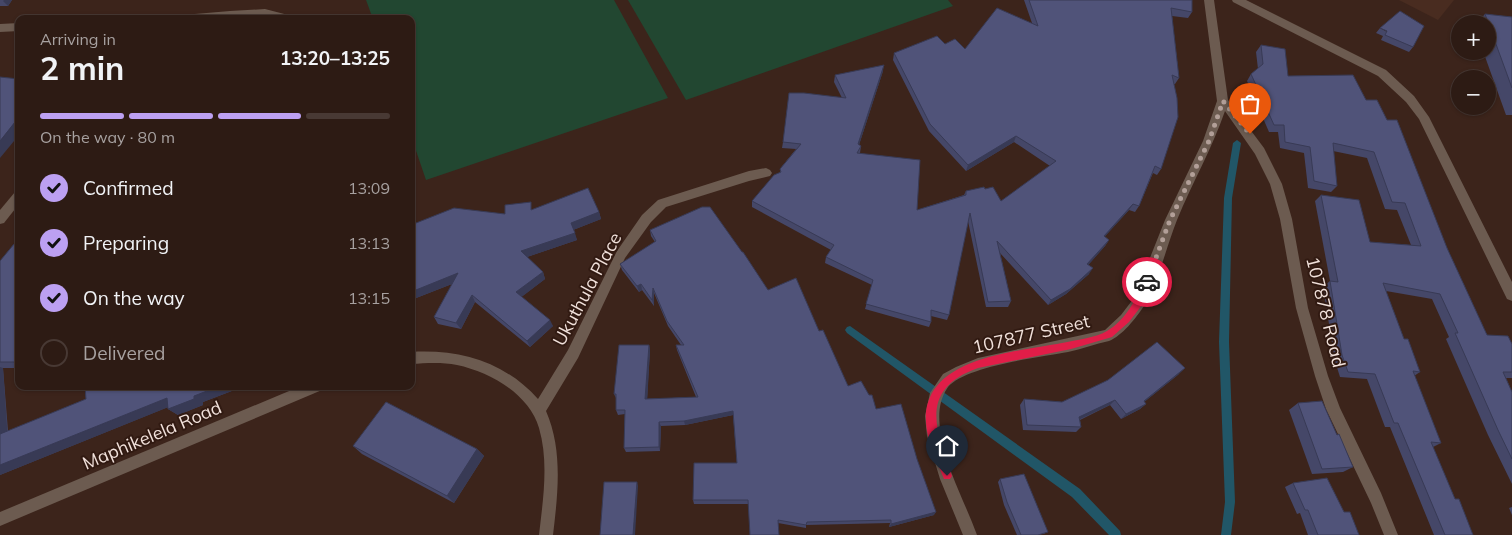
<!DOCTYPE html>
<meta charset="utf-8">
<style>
:root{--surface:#2d1b14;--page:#392822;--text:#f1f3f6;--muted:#a7a1a0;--line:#483934;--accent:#bca0f2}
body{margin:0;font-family:Mulish,sans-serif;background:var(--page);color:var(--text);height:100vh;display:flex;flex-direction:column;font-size:19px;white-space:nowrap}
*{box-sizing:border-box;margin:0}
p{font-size:16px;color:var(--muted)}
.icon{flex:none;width:28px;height:28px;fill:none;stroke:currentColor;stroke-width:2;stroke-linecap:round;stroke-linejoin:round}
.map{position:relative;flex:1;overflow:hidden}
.panel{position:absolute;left:15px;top:15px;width:400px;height:375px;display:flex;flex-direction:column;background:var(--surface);border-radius:10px;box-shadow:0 1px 4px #0004,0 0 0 1px var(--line)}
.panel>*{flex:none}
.tools{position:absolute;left:1451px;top:15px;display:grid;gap:10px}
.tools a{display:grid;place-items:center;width:45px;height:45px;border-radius:50%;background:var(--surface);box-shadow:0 1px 4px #0004,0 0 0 1px var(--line);font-size:25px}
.pin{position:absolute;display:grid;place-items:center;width:42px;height:42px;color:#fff;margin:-51px -21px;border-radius:50% 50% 50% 0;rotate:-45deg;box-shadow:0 0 5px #0007}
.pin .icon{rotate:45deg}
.courier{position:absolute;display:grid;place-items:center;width:50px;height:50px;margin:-25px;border:4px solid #e11d48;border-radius:50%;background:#fff;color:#222;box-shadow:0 1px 6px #0007}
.head em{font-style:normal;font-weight:700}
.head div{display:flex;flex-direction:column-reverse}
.head{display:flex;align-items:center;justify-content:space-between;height:85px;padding:0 25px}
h1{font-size:32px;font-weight:700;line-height:38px}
.bar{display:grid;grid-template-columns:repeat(4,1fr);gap:8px 5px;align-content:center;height:60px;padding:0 25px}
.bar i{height:6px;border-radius:4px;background:var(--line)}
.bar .on{background:var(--accent)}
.bar p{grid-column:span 4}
ol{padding:0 25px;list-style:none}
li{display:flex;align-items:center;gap:15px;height:55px}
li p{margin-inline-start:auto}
li .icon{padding:5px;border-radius:50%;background:var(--accent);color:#111;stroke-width:4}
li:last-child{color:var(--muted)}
li i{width:28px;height:28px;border:2px solid var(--line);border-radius:50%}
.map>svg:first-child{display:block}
.built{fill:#492c20}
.green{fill:#224731}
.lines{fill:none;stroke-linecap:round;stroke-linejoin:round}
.stream{fill:#215667;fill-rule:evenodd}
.service{fill:#6c5b50;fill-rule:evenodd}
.minor{fill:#6c5b50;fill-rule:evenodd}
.wall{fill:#454768}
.shaded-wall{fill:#383a55}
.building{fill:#505379;stroke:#383a55}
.route{fill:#e11d48}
.done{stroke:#b29f98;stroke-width:5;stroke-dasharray:0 9}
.labels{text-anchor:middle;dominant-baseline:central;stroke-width:4;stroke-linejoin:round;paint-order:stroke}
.street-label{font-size:18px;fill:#f1e1db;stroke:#311a12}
</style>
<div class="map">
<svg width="1512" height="535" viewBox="0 0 1512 535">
<rect width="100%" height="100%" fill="#3c241b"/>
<path class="built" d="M1399,0H1454L1438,20Z"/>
<g class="green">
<path d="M366,0H614L668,98L426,180L411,136V19H373Z"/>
<path d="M628,0H948L953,6L686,100Z"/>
</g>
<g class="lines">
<g class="stream">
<path d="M1237,140L1241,143L1232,198L1229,342L1235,502L1231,535H1221L1225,502L1219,342L1224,198L1233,143Z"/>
<path d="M850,326L1080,489L1120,531L1121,535H1109L1072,497L847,333L845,330L847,327Z"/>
</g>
<path class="service" d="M265,9L292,16L293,19H273L265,17L230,19L225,15L230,11Z"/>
<g class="minor">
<path d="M1204,0H1214L1228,100L1264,148L1282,184L1292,219L1308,308L1328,376L1340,408L1381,493L1398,535H1384L1371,503L1326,409L1315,376L1296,308L1280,219L1270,184L1255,154L1225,111C1212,149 1192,183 1177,220C1166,248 1159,280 1144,306C1136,318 1122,336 1109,341C1095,344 1082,349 1068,352C1041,357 965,366 948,387C938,401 938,418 941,434C946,469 965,502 977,535H963L940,479L927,436L925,416L930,393L943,374L956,367L978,358L1105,330L1121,315L1134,298L1165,220L1203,141L1217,101Z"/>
<path d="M1232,0H1246L1386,70L1414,96L1429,117L1512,282V301L1507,299L1419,119L1406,102L1378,76L1233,2Z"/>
<path d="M230,11L240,19H178L183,15Z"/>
<path d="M19,23V31L0,32V24Z"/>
<path d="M766,168L770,170L772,173L770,176L749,181L666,207L651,222L625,258L578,358L546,411C563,450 558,493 553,535H539C543,500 549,462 539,428C529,394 490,372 457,365C442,362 427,363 411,364V352C460,349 505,362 538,399L568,350L617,251L642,215L658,200L749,171Z"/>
<path d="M19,190V204L4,223L0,224V210L15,192Z"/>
<path d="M301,386H324L322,390L0,526V512Z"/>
</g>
</g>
<g class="wall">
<path d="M0,0H12L8,6H0Z"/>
<path d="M1024,0H1192V12L1188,18L1172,16L1179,78L1175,84H1174L1161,169L1157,175L1153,173L1139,206L1135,212L1129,210L1104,237L1109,240L1105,246L1088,265L1089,274L1066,294L1048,305L1000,253L1011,301L1008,307H986L968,221L949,315L947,320L931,316V322L929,327L865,309L872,285L825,263L826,257L831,250L752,207V201L780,173V169L796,149L782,148L783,142L842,98L834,82L835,75L883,71L859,145L861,146L860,153L917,210L964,195L966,191L985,189L1001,201L1050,166L1014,142L966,171L929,131L893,60L894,53L945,44L965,49L1032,23Z"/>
<path d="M1485,14L1512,17V115H1506L1483,51H1488V24H1476Z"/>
<path d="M1380,28L1413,47L1409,52L1381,40L1383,36L1376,33Z"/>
<path d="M1261,45L1288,76L1366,100L1447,248L1487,335L1512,344V378H1506L1512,392V484L1488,435L1446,339L1449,337L1432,299L1386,291L1404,339L1420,372L1414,376L1441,443L1433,447L1455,499L1473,535H1434L1390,427H1385L1367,379L1340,377L1335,361L1323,287L1330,281L1315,201L1321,195L1370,242L1411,245L1397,210L1385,209L1367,158L1333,151L1337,186L1331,192L1308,188L1304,153L1280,148L1278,132H1269L1247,81L1251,74L1258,69L1256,52Z"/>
<path d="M534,209L599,212L601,219L573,230L577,240L527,257L543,272L545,279L521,297L553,326L530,347L475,302L461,329L438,324L434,317L452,284L411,300V225L505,214Z"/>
<path d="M650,230L768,290L819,331L848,386L876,409L934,515L889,527L890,523L806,525V528L778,523L748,504H694L693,500L737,463L733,415L685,425L661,426L660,451L626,452L624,448L625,414L618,415L616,410V398L614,394L649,345L650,350L647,399L696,397L677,350L676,345H681L668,326L654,293V306L642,290L639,292L622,270L620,264L655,242L651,236Z"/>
<path d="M19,238V368H3L8,431L86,399L85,386H237V389L203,402V405L178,415L168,409V407L0,475V261Z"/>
<path d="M1179,374L1144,402L1146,404L1140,409L1121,419L1110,405L1080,420L1081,427L1076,432L1023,430L1020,405L1024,399L1062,402Z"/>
<path d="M1298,403L1353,467L1343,472L1312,474L1289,410Z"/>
<path d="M353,446L477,449L484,456L454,503L362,454Z"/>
<path d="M1000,479L1045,534L1017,535L1004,505L998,482Z"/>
<path d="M1293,483L1359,535H1308L1300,513L1297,514L1285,487Z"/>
<path d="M1512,507V515L1509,508Z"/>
</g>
<g class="shaded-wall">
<path d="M4,0H12L8,6L3,1Z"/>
<path d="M884,65L883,71L857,151L858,144Z"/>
<path d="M19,117V135L0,158V141Z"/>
<path d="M1016,136L1014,142L966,171L968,165Z"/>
<path d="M1133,204L1129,210L1100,242L1104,236Z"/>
<path d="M599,212L601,219L573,230L571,223Z"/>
<path d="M575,233L577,240L524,258L521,251Z"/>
<path d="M1109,240L1105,246L1084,270L1087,264Z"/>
<path d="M1093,268L1089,274L1066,294L1048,305L1051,300Z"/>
<path d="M543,272L545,279L519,299L516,292Z"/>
<path d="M458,273L462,280L411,300V292Z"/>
<path d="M641,284L642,290L639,292L637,286Z"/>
<path d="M653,288L654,293V306L652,300Z"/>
<path d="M472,295L475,302L461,329L456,323Z"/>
<path d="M550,320L553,326L530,347L527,341Z"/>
<path d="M649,345L650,350L647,404L645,399Z"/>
<path d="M0,367L3,368L8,441L0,438Z"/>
<path d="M1185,368L1179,374L1138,407L1144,401Z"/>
<path d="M220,386H237V389L203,402V405L178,415L168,409L194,396Z"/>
<path d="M167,398L176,404L0,475V465Z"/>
<path d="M1115,400L1110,405L1074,422L1079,417Z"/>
<path d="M1146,404L1140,409L1121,419L1126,414Z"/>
<path d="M733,411V415L685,425L684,421Z"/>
<path d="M659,422L661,426L660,451L659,447Z"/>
<path d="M477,449L484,456L454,503L447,496Z"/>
<path d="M637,482L638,486L635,535H633Z"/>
<path d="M936,512L934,515L889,527L891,524Z"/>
</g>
<g class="building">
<path d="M1029,0H1192V12L1171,8L1179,78L1172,75L1177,98L1178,117L1161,169L1155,166L1139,206L1133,204L1104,236L1109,240L1087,264L1093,268L1070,289L1051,300L997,241L1011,301L988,302L970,213L949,315L931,310V322L866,304L873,280L826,257L834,245L752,201L774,175L781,172L780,169L801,144L783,142L789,93H804L846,98L835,75L884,65L858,144L861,146L857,153L920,160L917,210L966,195V191L984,187L985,189L993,187L1001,201L1056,161L1016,136L968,165L930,124L894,53L937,36L945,44L955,39L965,49L997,8L1038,26Z"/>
<path d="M1400,11L1424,26L1413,47L1385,35L1387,31L1380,28Z"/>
<path d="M1485,14L1512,17V88Z"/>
<path d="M1261,45L1285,49L1288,76L1353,75L1366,100H1377L1387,120H1397L1447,248L1487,335L1508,336L1512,344V372H1503L1512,392V459L1498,430L1455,333H1458L1440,294L1383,283L1404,339H1408L1420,372L1413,371L1441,443L1431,442L1455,499H1459L1473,535H1445L1398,423H1394L1375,374L1348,372L1342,355L1330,281L1338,282L1321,195L1359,200L1370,242L1421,246L1405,203L1392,202L1374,152L1333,143L1337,186L1314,181L1310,147L1285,142L1284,125H1274L1251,74L1263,64Z"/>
<path d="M0,77L19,79V117L0,141Z"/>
<path d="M588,188L599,212L571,223L575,233L521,251L543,272L516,292L550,320L527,341L472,295L456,323L434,317L458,273L411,292V225L454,208L505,214V205L531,202V210Z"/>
<path d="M702,207H710L742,252H743L768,290L796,278L819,331L823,330L848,386L861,381L869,395H872L876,409L901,404L917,459L936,512L891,524V520L807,522L806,525L778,520L779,535H750L748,500H693L694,463H737L733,411L684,421L659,422V447L624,448L625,410H616V394H614L619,345H649L645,399L698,397L676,345H684L667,321L653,288L652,300L641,284L637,286L620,264L656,241L650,230Z"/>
<path d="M19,238V362H0V261Z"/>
<path d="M1157,342L1185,368L1144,401L1146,404L1126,414L1115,400L1079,417L1081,427L1027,425L1024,399L1062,402L1108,380Z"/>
<path d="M85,386H220L194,396V399L168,409L167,398L0,465V434L86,399Z"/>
<path d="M1322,401L1337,435L1339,434L1353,467L1322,469L1298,403Z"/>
<path d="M386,402L477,449L447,496L353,446Z"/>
<path d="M1024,474L1048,532L1038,535H1021L1007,502L1000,479Z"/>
<path d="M1327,478L1344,512H1350L1359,535H1318L1308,510H1305L1293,483Z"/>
<path d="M604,482H637L633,535H600Z"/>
</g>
<path class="route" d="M1147,278L1152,282L1142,305L1129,322L1112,337L1071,349L978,368C919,389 935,429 952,476L950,479H944C938,465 932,450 928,436C910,358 1011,353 1062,343C1076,340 1095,338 1107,331C1126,320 1136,299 1145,279Z"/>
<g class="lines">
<path class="done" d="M1147,282L1170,220L1209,141L1223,101L1250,134"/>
</g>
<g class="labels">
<g class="street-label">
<text transform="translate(587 289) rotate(-62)">Ukuthula Place</text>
<text transform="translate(1326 312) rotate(76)">107878 Road</text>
<text transform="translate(1031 334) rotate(-13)">107877 Street</text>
<text transform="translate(152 435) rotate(-23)">Maphikelela Road</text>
</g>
</g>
</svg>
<div class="tools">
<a>+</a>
<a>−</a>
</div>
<div class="pin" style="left:1250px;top:134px;background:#ea580c"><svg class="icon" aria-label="bag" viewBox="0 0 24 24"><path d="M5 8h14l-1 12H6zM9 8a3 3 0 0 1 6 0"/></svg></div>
<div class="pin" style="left:947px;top:476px;background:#1f2937"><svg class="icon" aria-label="home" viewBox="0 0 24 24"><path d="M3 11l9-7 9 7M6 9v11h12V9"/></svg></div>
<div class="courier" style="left:1147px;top:282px"><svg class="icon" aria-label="car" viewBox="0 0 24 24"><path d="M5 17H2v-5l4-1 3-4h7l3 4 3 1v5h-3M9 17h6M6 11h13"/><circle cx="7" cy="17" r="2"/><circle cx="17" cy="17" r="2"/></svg></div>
<section class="panel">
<div class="head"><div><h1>2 min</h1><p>Arriving in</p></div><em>13:20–13:25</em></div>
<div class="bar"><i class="on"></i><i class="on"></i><i class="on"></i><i></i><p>On the way · 80 m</p></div>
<ol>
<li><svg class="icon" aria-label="check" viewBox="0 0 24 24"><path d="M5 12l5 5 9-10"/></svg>Confirmed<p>13:09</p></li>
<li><svg class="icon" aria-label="check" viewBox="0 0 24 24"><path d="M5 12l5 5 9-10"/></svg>Preparing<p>13:13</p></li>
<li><svg class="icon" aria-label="check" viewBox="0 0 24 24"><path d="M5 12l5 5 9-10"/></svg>On the way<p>13:15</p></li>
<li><i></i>Delivered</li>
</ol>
</section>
</div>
